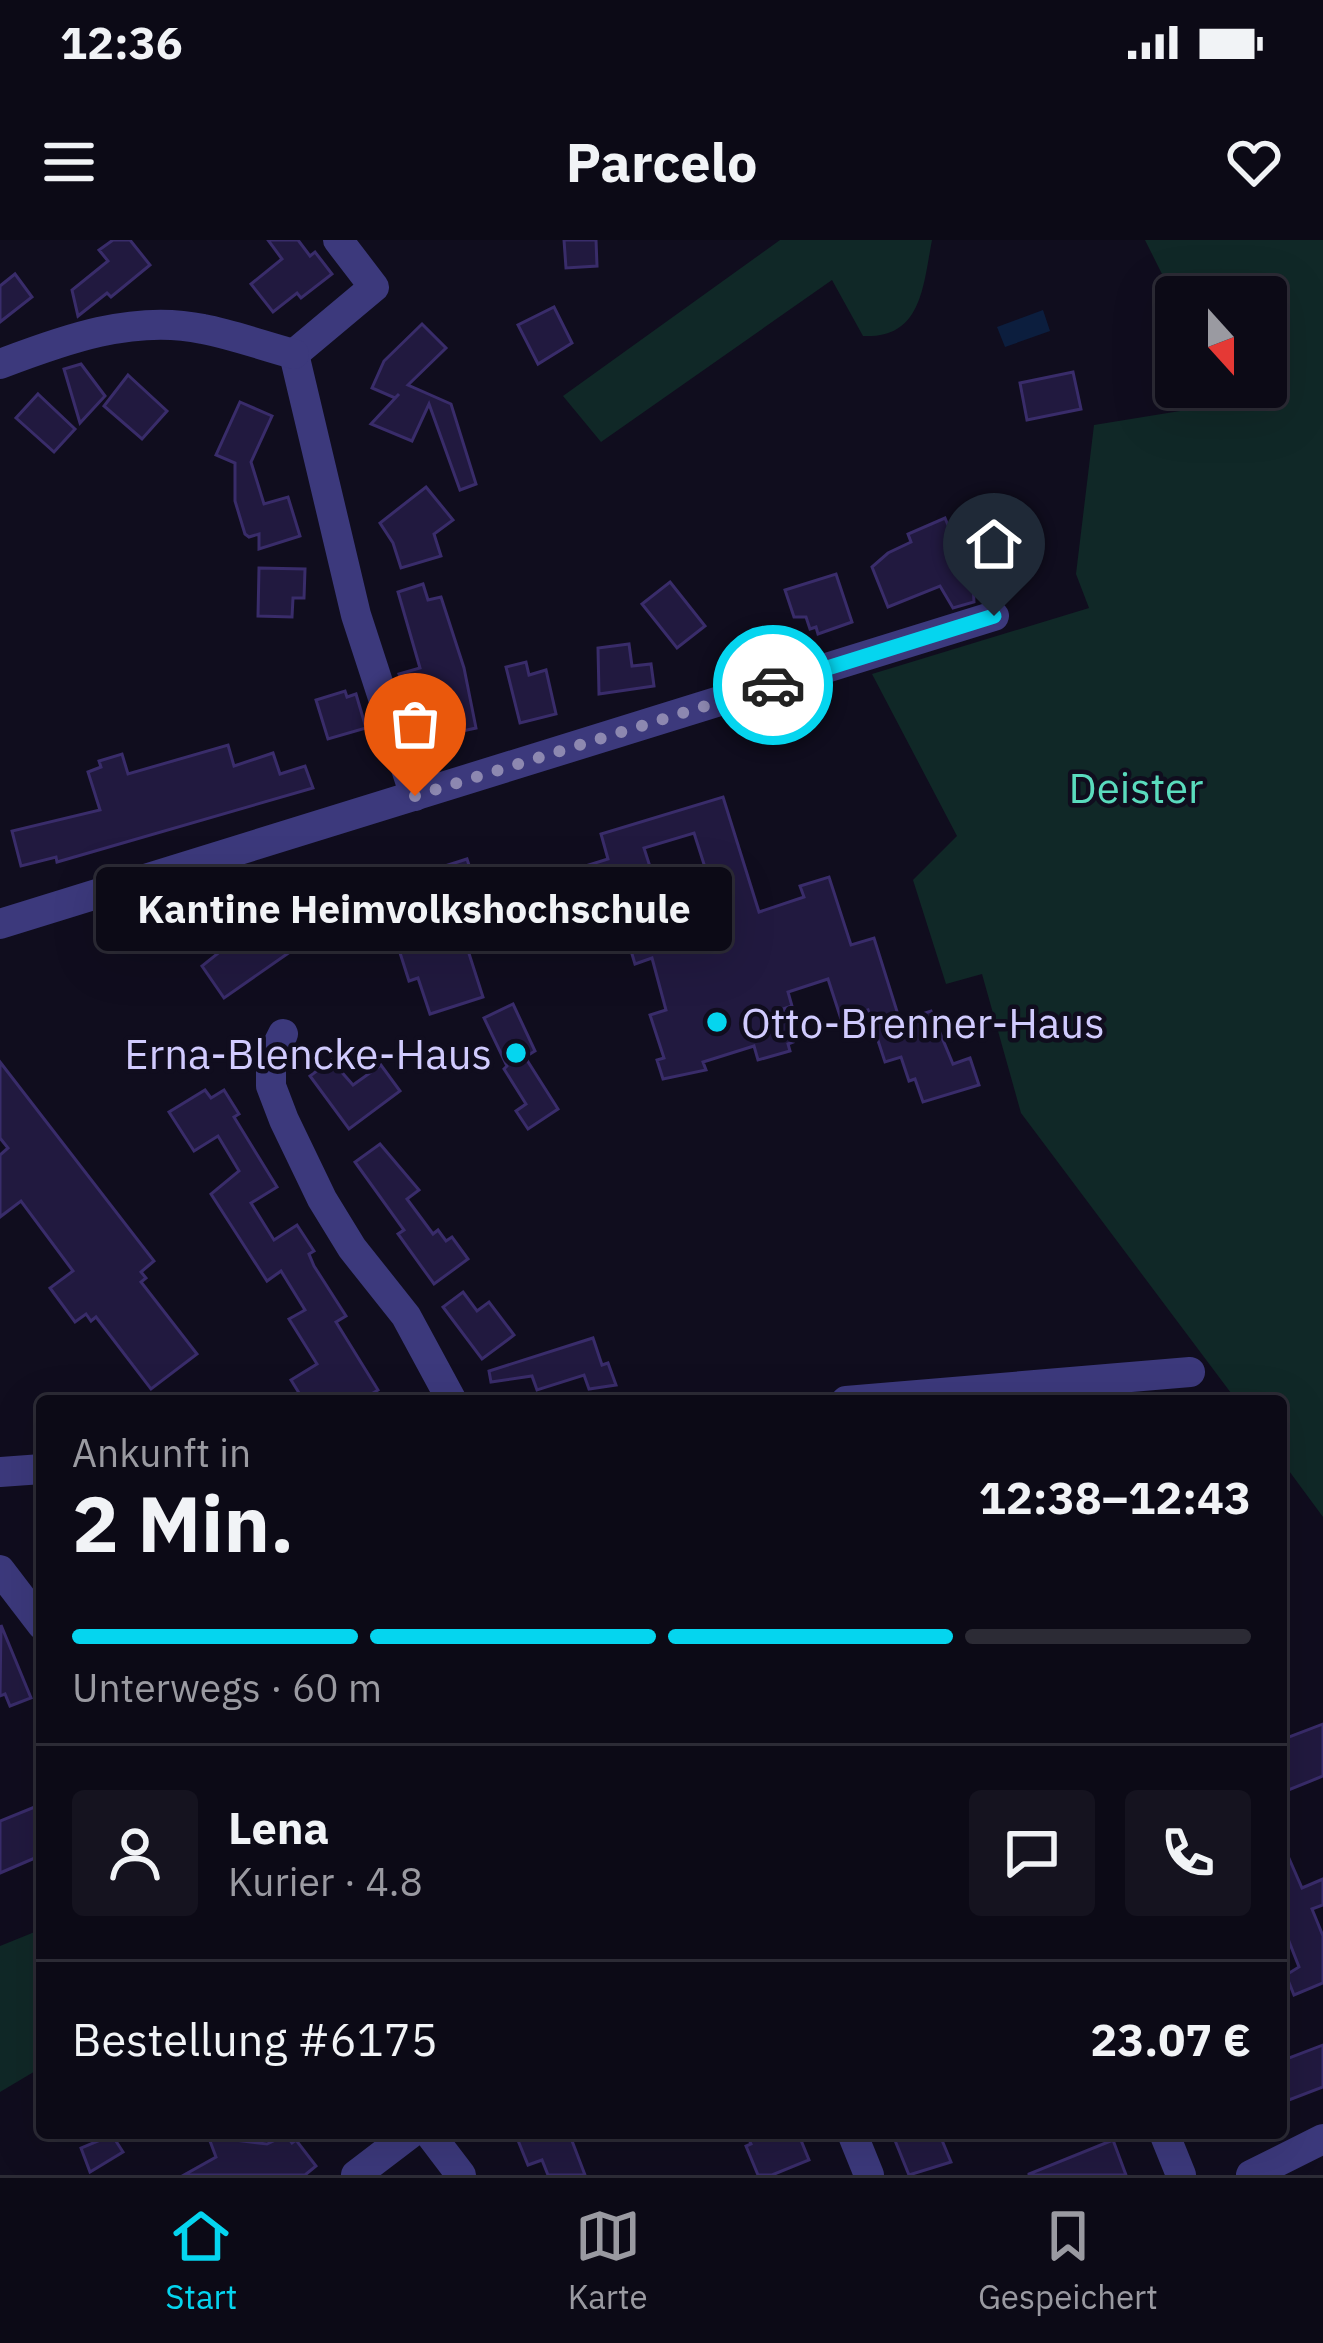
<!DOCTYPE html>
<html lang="de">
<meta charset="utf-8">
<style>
:root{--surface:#0c0a16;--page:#15131f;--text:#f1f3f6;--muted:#9a9aa1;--line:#2c2b35;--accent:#05d5ef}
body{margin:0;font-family:"IBM Plex Sans",sans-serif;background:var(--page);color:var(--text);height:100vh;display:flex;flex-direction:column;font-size:45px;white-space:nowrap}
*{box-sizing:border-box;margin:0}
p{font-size:39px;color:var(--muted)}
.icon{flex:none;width:66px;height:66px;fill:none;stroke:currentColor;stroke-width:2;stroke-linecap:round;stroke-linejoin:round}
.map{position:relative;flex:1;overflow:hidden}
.drawer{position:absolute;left:36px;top:1155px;width:1251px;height:744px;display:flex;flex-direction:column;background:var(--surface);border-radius:12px;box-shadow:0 12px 48px #0002,0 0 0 3px var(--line)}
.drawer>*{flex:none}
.needle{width:78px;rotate:159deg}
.tools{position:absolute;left:1155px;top:36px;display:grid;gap:24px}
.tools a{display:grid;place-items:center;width:132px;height:132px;border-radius:12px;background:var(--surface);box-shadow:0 12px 48px #0002,0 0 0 3px var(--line);font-size:60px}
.pin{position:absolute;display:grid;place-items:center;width:102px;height:102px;color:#fff;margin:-123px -51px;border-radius:50% 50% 50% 0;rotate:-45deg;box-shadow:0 0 12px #0007}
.pin .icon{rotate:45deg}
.courier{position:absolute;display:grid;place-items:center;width:120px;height:120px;margin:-60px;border:9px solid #05d5ef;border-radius:50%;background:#fff;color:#222;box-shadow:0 3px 15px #0007}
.bubble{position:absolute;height:84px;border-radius:12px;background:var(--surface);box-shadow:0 12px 48px #0002,0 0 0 3px var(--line);font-size:39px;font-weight:800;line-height:84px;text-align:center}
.overview em{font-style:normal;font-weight:800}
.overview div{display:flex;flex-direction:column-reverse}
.overview{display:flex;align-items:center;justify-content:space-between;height:204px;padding:0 36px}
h1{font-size:78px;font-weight:800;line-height:90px}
.bar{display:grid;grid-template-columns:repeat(4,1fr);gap:18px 12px;align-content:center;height:144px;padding:0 36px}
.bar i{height:15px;border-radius:9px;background:var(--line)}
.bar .selected{background:var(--accent)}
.bar p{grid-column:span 4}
.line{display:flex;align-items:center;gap:30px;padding:0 36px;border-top:3px solid var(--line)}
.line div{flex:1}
.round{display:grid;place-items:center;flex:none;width:126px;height:126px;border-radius:12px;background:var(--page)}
.status{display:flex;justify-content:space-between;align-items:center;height:84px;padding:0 60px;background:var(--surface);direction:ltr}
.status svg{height:33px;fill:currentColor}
header{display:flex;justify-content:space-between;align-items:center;height:156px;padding:0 36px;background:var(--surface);font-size:54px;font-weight:800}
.tabs{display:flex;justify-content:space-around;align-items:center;height:168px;border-top:3px solid var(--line);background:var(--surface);font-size:33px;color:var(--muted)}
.tabs a{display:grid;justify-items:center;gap:6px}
.tabs .selected{color:var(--accent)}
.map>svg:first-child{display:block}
.green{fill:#102827}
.water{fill:#0c1e3e}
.building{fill:#21193f;stroke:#392c6a;stroke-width:3;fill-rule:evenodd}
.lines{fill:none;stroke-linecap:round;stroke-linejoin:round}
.minor{stroke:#3c397c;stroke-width:30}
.done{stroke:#8d88b0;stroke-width:12;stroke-dasharray:0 21.6}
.route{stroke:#05d5ef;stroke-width:15}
.poi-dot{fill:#05d5ef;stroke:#100d1e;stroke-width:4.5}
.labels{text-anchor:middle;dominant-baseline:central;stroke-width:9;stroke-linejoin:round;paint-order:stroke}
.park-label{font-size:42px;fill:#5adbbd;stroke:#100d1e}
.poi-label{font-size:42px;fill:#d1cbfe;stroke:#100d1e;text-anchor:start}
</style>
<div class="status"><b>12:36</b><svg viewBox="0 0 49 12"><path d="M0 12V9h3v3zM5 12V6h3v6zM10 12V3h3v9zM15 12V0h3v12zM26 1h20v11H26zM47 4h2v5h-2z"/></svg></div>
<header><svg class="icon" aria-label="menu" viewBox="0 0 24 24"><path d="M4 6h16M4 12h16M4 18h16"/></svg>Parcelo<svg class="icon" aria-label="heart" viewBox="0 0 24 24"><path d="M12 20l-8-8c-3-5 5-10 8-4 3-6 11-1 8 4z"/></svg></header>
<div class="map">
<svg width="1323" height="1935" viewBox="0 0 1323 1935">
<rect width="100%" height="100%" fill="#100d1e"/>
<g class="green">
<path d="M780,0H932C923,46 922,99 863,96L832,40L601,202L563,156Z"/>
<path d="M1145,0H1323V1277L1281,1220V1161H1237L1021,873L982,734L946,744L913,640L957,596L872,434L1089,368L1076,334L1094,185L1180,171L1221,155L1218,147H1266V57H1176V62Z"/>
<path d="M42,1689V1827L0,1852V1706Z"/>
</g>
<path class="water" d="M1043,70L1050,91L1005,107L997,87Z"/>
<g class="building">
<path d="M113,0H130L150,25L111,57L107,53L78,76L72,50L108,21L99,10Z"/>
<path d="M268,0H298L310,16L315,12L332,34L301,58L297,53L273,72L251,44L282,19Z"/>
<path d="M564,0H596L597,26L566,28Z"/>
<path d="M15,34L32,57L0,82V46Z"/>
<path d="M554,67L572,103L538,124L518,85Z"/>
<path d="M422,84L446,108L408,145L451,164L476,244L460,250L429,164L412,201L371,184L399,154L395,158L372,148L384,121Z"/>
<path d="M81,124L105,156L80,183L64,129Z"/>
<path d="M1073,132L1081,169L1027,180L1020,143Z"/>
<path d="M128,135L167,171L142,199L104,166Z"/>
<path d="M38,154L75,189L54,212L16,178Z"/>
<path d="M240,162L272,176L251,222L264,264L288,257L300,296L259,309V294L249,297L245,294L235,261V223L216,215Z"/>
<path d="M426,247L453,280L434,294L441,316L401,328L393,303L380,283Z"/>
<path d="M945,278L973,344L974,362L953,368L940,346L888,367L872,327L888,313L911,302L908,294Z"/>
<path d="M259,328L305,329L304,358H293L292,377L258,376Z"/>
<path d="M836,334L852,382L818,394L816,387L810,389L806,377H794L785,350Z"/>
<path d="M670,342L705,386L677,408L642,364Z"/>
<path d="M423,344L428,360L441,357L464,428L476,488L444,495L441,481L436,482L431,457L409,461L399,434L420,428L398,352Z"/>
<path d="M629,404L632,426L651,424L654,446L599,454L598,408Z"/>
<path d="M526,422L529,435L546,430L556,474L520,483L506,427Z"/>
<path d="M345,451L347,457L356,454L366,488L328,499L316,460Z"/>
<path d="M228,505L234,526L273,513L280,534L305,526L313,548L57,622L56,617L21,626L12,591L100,570L88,532L101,527L99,521L122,514L128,534Z"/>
<path d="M723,557L759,672L804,657L800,646L829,637L851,705L874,698L900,781L931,771L953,824L970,818L979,845L923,862L915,839L909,841L901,817L885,822L868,770L841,779L828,739L788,752L792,766L783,769L793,802L788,804L790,811L758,820L754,806L703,822L706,830L663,839L657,820L664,818L650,775L666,770L652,718L635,724L620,674L595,682L579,628L608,619L601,594ZM694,593L711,646L661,661L644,608Z"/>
<path d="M467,619L489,687L463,695L483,757L430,774L418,738L409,741L379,647Z"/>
<path d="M272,670L297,707L224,758L202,726Z"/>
<path d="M513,764L535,811L525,817L558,869L528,889L516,871L526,864L504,829L507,826L484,778Z"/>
<path d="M331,820L353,845L381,825L400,851L349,889L310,836Z"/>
<path d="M0,822L154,1021L141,1032L146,1038L141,1042L197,1114L151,1149L96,1077L91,1081L86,1074L75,1082L50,1048L73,1031L21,961L0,977V915L8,908L0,898Z"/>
<path d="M205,850L211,858L224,850L239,874L234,877L277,947L251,963L274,1000L297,985L314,1011L309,1014L314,1026L346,1076L336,1082L378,1150L360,1161H304L291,1140L317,1124L289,1079L305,1070L281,1031L267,1041L211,954L239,931L218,896L194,911L169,872Z"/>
<path d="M380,904L419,950L407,959L433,994L438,990L446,1001L452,997L468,1019L434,1044L398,994L404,990L355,922Z"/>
<path d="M463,1052L477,1071L489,1062L514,1095L482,1119L443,1067Z"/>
<path d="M593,1098L602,1125L608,1123L616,1145L589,1149L584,1135L537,1150L532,1136L491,1142L489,1131Z"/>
<path d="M1,1385L31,1458L10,1466L5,1454L0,1456Z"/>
<path d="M1323,1484V1536L1281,1553V1500Z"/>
<path d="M42,1564V1615L0,1633V1581Z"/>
<path d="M1281,1600L1302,1648L1323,1639V1665L1312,1669L1323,1696V1743L1294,1755L1286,1735L1299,1727L1281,1681Z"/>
<path d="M1323,1805V1847L1281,1863V1821Z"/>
<path d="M207,1893H232L234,1900L267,1904L286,1895L292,1903L296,1900L316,1926L305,1935H184L216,1917Z"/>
<path d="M515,1893H569L585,1935H548L542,1920L528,1925Z"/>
<path d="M746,1893H798L809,1920L772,1935H758L746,1906L751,1904Z"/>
<path d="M892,1893H939L951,1922L909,1935Z"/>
<path d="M112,1895L123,1912L90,1932L81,1908Z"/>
<path d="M1113,1900L1126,1935H1029V1934Z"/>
</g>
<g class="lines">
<g class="minor">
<path d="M294,114L356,375L415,556"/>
<path d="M294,114L374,47L338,0"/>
<path d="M0,124C63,100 134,74 203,89C234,95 264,106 294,114"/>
<path d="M0,684L994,376"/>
<path d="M283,794L271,818V846L284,880L322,959L352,1008L406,1076L452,1161"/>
<path d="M846,1161L1190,1132"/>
<path d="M0,1232L42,1229"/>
<path d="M0,1330L42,1385"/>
<path d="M429,1893L461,1935"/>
<path d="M852,1893L869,1935"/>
<path d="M1164,1893L1181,1935"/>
<path d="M356,1935L411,1893"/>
<path d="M1251,1935L1323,1899"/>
</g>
</g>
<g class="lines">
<path class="done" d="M415,556L773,445"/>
<path class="route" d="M773,445L994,376"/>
</g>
<g class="poi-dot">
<circle cx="717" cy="782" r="12"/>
<circle cx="516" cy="813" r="12"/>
</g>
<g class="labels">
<g class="park-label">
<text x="1136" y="547">Deister</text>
</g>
<g class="poi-label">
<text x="741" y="782">Otto-Brenner-Haus</text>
<text x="492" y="813" text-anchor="end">Erna-Blencke-Haus</text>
</g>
</g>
</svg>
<div class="tools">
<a><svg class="needle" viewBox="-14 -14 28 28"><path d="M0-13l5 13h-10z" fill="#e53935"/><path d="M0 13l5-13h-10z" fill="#9a9aa1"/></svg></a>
</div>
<div class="pin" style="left:415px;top:556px;background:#ea580c"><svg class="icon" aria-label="bag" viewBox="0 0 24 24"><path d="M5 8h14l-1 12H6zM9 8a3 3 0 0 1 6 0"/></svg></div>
<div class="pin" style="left:994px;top:376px;background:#1f2937"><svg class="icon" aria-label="home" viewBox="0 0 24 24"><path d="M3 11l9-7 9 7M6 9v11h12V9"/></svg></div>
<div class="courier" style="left:773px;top:445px"><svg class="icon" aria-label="car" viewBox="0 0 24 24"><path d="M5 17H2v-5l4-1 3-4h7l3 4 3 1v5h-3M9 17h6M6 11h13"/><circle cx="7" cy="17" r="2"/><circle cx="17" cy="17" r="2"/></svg></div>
<div class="bubble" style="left:96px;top:627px;width:636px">Kantine Heimvolkshochschule</div>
<section class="drawer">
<div class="overview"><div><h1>2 Min.</h1><p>Ankunft in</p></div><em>12:38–12:43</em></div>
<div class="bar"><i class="selected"></i><i class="selected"></i><i class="selected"></i><i></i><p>Unterwegs · 60 m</p></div>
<div class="line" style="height:216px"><a class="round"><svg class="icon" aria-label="person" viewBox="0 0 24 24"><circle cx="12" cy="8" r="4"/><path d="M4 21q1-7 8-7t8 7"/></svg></a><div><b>Lena</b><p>Kurier · 4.8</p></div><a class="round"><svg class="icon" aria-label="chat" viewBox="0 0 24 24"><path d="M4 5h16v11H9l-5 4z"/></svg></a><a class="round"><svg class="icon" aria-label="phone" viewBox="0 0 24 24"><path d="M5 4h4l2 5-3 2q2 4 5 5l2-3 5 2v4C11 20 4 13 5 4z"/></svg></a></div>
<div class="line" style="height:156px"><div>Bestellung #6175</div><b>23.07 €</b></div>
</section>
</div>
<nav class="tabs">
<a class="selected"><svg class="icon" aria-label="home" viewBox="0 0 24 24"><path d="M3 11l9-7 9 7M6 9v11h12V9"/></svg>Start</a>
<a><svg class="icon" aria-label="map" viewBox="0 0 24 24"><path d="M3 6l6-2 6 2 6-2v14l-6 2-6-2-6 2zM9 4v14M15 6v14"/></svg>Karte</a>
<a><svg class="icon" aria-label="saved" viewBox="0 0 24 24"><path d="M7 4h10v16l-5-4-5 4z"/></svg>Gespeichert</a>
</nav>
